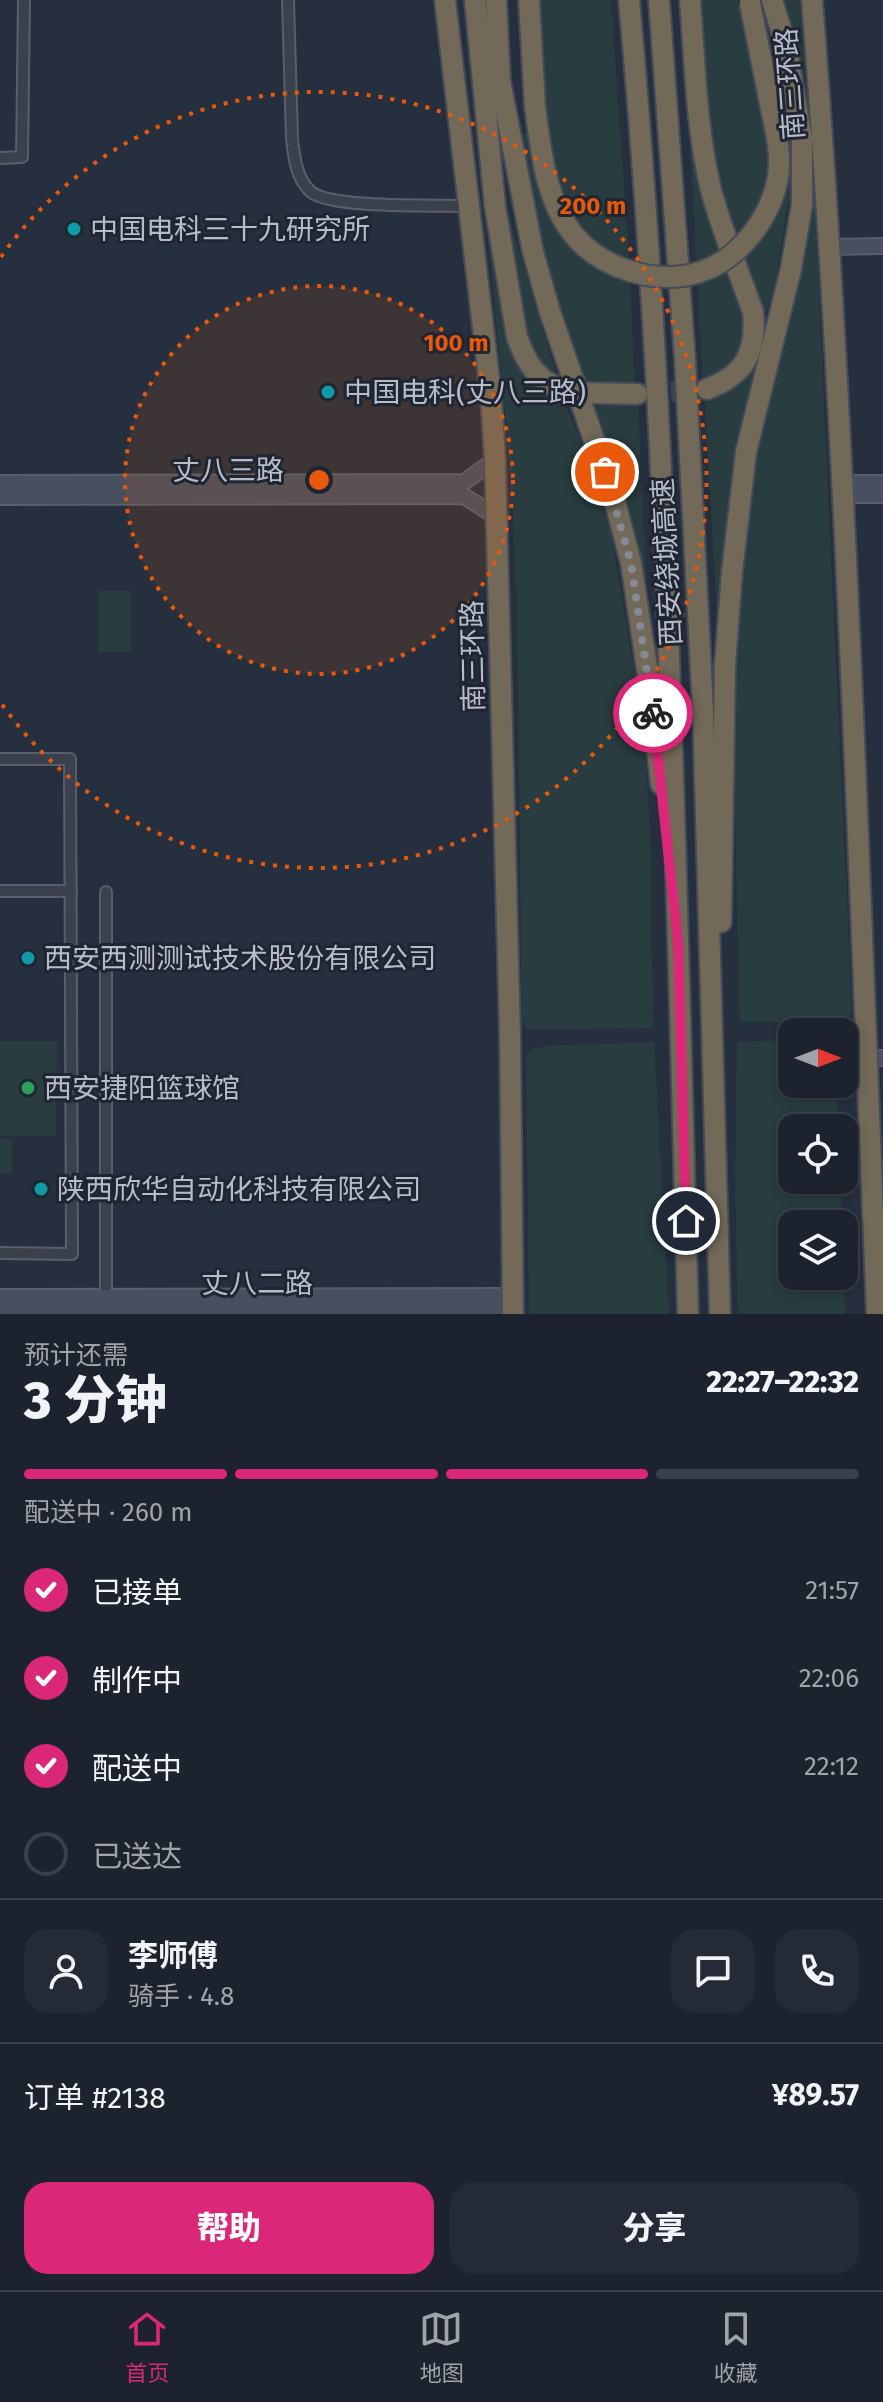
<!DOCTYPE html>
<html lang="zh">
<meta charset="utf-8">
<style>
:root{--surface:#1c232e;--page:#252b36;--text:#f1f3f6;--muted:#a0a4aa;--line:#3a404a;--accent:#db2777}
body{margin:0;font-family:"Fira Sans","Noto Sans SC",sans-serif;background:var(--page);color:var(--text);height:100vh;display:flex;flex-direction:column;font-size:30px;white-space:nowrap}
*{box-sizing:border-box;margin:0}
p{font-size:26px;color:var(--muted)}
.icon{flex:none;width:44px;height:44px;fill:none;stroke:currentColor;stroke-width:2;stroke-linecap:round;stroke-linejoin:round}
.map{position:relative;height:1314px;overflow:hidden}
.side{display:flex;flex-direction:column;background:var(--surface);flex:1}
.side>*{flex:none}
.needle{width:52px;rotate:90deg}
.fabs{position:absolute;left:778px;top:1018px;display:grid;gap:16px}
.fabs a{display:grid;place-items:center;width:80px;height:80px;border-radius:16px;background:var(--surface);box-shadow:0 4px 12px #0003,0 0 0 2px var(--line);font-size:40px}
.pin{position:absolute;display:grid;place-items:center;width:68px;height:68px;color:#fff;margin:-34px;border:4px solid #fff;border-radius:50%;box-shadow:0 2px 8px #0007}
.courier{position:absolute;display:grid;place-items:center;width:80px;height:80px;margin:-40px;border:6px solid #db2777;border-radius:50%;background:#fff;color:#222;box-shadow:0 2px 10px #0007}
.headline em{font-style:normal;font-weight:800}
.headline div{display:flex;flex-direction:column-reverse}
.headline{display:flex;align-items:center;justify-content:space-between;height:136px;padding:0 24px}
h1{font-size:52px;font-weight:800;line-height:60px}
.bar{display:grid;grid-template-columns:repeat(4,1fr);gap:12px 8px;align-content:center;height:96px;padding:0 24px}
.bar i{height:10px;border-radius:6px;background:var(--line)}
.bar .active{background:var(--accent)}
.bar p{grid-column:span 4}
.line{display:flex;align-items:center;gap:20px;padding:0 24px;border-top:2px solid var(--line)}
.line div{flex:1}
.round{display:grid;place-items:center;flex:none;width:84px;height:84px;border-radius:24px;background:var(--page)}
ol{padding:0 24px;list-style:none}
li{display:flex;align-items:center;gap:24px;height:88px}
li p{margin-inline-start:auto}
li .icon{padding:8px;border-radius:50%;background:var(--accent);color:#fff;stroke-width:4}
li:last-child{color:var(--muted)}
li i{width:44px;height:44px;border:4px solid var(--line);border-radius:50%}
.action{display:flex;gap:16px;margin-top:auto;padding:16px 24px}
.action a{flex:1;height:92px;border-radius:24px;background:var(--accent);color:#fff;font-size:32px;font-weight:800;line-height:92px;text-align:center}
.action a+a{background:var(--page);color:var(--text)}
.tabs{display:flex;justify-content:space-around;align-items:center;height:112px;border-top:2px solid var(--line);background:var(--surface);font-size:22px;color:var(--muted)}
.tabs a{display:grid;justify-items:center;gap:4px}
.tabs .active{color:var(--accent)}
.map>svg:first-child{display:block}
.green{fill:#293c3f}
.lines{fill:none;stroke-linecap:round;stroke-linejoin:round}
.highway-tunnel{stroke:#3c4452;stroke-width:20;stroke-dasharray:20 10;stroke-linecap:butt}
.street-casing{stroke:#585f6b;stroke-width:14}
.secondary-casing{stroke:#585f6b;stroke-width:18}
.highway-casing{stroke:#454c58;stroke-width:24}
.street{stroke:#3a414d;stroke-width:10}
.secondary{stroke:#485060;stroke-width:14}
.highway{stroke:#726958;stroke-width:20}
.highway-bridge-casing{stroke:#454c58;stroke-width:24;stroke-linecap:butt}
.highway-bridge{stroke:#726958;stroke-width:20}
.done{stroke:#848b97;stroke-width:8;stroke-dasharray:0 14.4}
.route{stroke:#db2777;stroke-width:10}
.ring{fill:none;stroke:#e8590c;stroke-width:4;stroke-dasharray:4 8}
.culture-dot{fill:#0f9aa8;stroke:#1f2632;stroke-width:3}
.leisure-dot{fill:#2e9e5b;stroke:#1f2632;stroke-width:3}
.labels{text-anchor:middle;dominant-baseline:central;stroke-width:6;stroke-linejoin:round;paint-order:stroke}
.street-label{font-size:28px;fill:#b6bcc8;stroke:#1f2632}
.poi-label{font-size:28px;fill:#b6bcc8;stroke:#1f2632;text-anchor:start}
.centre{fill:#e8590c;stroke:#1f2632;stroke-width:4}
.ring-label{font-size:24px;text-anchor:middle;font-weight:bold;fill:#e8590c;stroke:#1f2632;stroke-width:6;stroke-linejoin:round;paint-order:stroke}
</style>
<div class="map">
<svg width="883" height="1314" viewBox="0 0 883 1314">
<rect width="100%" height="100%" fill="#262f3d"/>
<g class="green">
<path d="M535,0H611L629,256L635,385L584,387L556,309L537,235L519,134L543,133Z"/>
<path d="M697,0H739L741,8L779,0H800L807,133L787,209L774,294L763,320L733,244L709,148Z"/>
<path d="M689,128L695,138L748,317C749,352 729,367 703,386Z"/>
<path d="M813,161L852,1011L849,1017L839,1023L740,1022L734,775L736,636L748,509L755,462L805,241Z"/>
<path d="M502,192L558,381L529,352Z"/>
<path d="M487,228L492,232L516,356L532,382L566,407L576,429L611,532L643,723L650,824L653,1028L528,1030L522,1022L517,608L510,463Z"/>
<path d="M757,363L736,441L721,621H717L705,397L744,376Z"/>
<path d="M638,404L647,594H642L589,407Z"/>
<path d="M98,591H132L131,652H98Z"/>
<path d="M792,1040V1084H837L838,1128H792V1180H840L842,1224H792V1276H844L845,1314H738L735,1175L737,1042Z"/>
<path d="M0,1041H57L56,1136H0Z"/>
<path d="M654,1042L669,1314H529L526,1053L532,1049L546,1046Z"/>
<rect x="0" y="1139" width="12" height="35"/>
</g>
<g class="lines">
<path class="highway-tunnel" d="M641,394L707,389"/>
<g class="street-casing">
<g id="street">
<path d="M288,0L292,139C294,156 296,178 310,191C328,209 440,205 470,206"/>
<path d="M0,158L22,157L24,0"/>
<path d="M0,759H70L72,1254L0,1253"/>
<path d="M0,891H71"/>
<path d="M106,892V1298"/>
</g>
</g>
<g class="secondary-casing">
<g id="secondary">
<path d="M831,247L883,246"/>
<path d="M0,483L464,482L495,460"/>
<path d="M843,483H883"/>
<path d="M843,495H883"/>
<path d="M0,497L464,496L498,518"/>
<path d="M866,1058H883"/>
<path d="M0,1297L513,1296"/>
<path d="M0,1310H513"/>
</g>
</g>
<g class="highway-casing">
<g id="highway">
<path d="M445,0L491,396L495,460L510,1036L513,1314"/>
<path d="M475,0L495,206L517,337C526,363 539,385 568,390"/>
<path d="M496,0L500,81L533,252L550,312L614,498L631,563L648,675L661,784"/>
<path d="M529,0L535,107"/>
<path d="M629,0C669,437 676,876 688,1314"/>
<path d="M659,0L685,360L703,710L720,1314"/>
<path d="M690,0C695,63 696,128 711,190C722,231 739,272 753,312C757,352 745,375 707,389"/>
<path d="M812,0C846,437 859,876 877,1314"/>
<path d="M587,393L637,394"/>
<path d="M721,922L725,665L732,572L746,452L791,269L802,205V139L786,46L772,0"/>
</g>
</g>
<use href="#street" class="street"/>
<use href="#secondary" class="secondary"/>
<use href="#highway" class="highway"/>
<g class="highway-bridge-casing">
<path id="highway-bridge" d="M535,107C541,150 545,199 573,234C601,269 657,286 700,272C740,259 771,217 778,177C782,151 774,124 769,99C763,67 756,35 750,3"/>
</g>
<use href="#highway-bridge" class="highway-bridge"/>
</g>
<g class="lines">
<path class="done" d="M605,472L631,563L653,713"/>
<path class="route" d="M653,713L678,942L686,1221"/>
</g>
<circle cx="319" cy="480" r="194" fill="#e8590c" fill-opacity=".12"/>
<g class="ring">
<circle cx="319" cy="480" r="194"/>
<path d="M1 257A388 388 0 1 1 1 703"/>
</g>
<g class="culture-dot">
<circle cx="74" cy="229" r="8"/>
<circle cx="328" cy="392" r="8"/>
<circle cx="28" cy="958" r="8"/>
<circle cx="41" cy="1189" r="8"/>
</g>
<circle class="leisure-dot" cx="28" cy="1088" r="8"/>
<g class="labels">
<g class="street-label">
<text transform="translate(790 84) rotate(-94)">南三环路</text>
<text x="228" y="470">丈八三路</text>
<text transform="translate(667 562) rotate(-93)">西安绕城高速</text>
<text transform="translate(473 656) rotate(-91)">南三环路</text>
<text x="257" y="1283">丈八二路</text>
</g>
<g class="poi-label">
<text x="90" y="229">中国电科三十九研究所</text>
<text x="344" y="392">中国电科(丈八三路)</text>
<text x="44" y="958">西安西测测试技术股份有限公司</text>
<text x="44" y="1088">西安捷阳篮球馆</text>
<text x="57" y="1189">陕西欣华自动化科技有限公司</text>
</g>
</g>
<circle cx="319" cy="480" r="12" class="centre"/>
<g class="ring-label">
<text x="593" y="214">200 m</text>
<text x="456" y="351">100 m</text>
</g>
</svg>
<div class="fabs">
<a><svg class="needle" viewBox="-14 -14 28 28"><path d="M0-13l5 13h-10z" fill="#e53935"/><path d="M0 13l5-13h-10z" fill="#a0a4aa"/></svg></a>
<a><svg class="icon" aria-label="locate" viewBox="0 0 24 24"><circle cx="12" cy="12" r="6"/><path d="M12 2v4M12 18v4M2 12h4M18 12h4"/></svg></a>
<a><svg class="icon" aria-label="layers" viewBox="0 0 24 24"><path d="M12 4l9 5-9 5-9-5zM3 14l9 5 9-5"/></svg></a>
</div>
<div class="pin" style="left:605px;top:472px;background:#ea580c"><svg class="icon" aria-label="bag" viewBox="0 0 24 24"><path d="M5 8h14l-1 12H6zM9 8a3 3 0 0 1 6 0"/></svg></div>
<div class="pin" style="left:686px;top:1221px;background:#1f2937"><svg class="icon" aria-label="home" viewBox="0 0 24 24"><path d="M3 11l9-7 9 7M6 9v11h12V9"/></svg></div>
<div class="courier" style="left:653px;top:713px"><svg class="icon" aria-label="bike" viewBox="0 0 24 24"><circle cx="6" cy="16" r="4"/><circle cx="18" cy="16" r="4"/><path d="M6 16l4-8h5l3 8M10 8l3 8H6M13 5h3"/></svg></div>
</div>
<section class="side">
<div class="headline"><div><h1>3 分钟</h1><p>预计还需</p></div><em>22:27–22:32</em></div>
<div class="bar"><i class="active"></i><i class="active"></i><i class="active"></i><i></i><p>配送中 · 260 m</p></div>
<ol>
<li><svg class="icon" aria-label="check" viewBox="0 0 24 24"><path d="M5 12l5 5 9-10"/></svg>已接单<p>21:57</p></li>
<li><svg class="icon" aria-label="check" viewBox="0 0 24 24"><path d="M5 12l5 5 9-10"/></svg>制作中<p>22:06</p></li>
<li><svg class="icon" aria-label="check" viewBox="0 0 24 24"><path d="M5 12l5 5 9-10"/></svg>配送中<p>22:12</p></li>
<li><i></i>已送达</li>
</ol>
<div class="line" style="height:144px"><a class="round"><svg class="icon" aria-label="person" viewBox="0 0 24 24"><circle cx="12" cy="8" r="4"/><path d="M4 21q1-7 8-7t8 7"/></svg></a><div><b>李师傅</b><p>骑手 · 4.8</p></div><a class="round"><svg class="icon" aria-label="chat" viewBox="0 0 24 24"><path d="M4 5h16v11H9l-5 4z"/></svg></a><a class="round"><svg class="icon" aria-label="phone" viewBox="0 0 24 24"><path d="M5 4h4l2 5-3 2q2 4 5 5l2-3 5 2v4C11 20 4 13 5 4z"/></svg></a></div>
<div class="line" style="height:104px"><div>订单 #2138</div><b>¥89.57</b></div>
<div class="action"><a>帮助</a><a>分享</a></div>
</section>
<nav class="tabs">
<a class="active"><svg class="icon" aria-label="home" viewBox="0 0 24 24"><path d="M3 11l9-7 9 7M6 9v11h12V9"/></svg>首页</a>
<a><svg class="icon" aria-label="map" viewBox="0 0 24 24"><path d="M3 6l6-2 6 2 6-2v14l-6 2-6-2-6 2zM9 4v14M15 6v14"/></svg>地图</a>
<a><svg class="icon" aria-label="saved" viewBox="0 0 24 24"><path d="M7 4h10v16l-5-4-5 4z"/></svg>收藏</a>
</nav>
